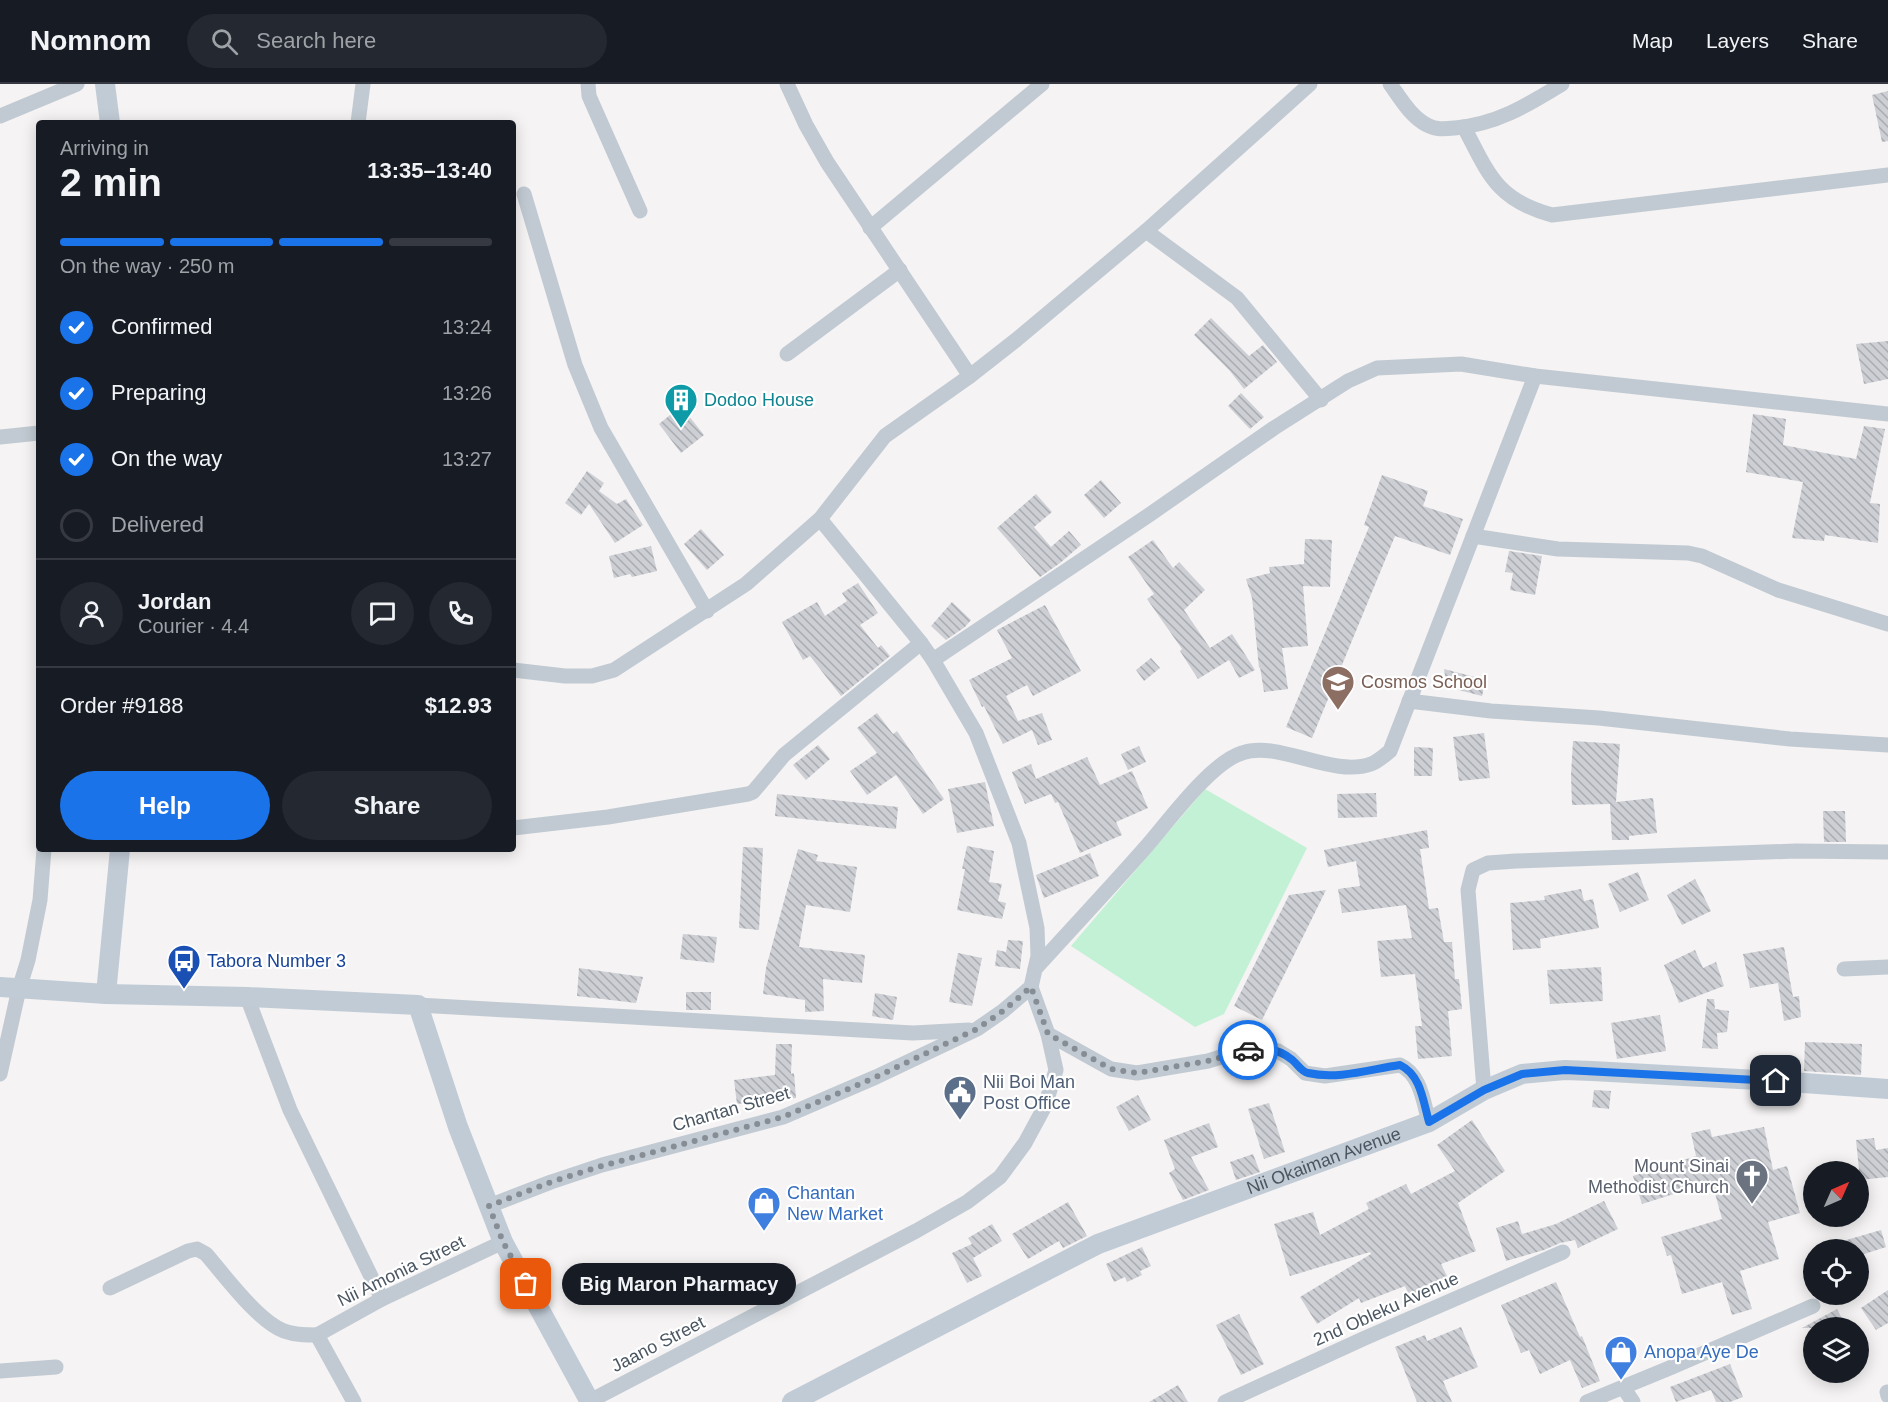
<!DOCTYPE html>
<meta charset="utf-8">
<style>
:root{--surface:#171b24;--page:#242831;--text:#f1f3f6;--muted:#9ea1a6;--line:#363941;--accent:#1a73e8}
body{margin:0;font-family:Helvetica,sans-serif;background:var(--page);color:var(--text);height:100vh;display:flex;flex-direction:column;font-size:22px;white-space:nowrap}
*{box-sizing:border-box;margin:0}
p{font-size:20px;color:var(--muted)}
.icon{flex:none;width:33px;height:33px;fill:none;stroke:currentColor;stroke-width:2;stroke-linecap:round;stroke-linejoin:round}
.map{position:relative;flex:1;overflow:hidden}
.side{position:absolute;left:36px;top:36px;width:480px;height:732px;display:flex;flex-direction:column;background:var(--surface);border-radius:6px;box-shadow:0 3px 15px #0003}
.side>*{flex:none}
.needle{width:39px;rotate:45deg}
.tools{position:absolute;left:1803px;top:1077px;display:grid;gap:12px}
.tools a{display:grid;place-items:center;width:66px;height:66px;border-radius:50%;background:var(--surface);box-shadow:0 3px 15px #0003;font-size:30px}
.pin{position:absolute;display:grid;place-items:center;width:51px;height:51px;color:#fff;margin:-26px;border-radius:12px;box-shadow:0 3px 9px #0006}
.courier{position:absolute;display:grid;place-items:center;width:60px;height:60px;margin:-30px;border:4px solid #1a73e8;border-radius:50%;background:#fff;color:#222;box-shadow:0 2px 8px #0007}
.bubble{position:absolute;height:42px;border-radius:21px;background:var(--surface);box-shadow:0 3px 15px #0003;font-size:20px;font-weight:800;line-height:42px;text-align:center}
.overview em{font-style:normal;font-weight:800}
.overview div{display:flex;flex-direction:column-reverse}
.overview{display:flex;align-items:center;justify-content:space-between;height:102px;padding:0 24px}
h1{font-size:39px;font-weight:800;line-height:45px}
.bar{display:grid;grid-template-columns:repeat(4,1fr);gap:9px 6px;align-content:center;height:72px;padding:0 24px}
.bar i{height:8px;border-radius:4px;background:var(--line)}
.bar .current{background:var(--accent)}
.bar p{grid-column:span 4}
.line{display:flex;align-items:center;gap:15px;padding:0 24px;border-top:2px solid var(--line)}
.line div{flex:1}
.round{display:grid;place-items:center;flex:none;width:63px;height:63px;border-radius:32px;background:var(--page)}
ol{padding:0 24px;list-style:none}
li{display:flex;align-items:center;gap:18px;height:66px}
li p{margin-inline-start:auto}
li .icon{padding:6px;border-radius:50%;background:var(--accent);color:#fff;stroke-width:4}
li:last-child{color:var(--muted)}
li i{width:33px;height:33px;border:3px solid var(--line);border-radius:50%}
.cta{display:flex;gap:12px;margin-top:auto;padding:12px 24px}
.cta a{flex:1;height:69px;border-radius:36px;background:var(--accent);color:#fff;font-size:24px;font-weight:800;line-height:69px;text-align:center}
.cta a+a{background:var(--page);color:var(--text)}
header{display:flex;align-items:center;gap:36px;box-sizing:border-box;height:84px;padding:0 30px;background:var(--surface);border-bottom:2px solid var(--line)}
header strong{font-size:28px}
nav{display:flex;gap:33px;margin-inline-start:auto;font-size:21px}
.search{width:420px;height:54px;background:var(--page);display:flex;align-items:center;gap:15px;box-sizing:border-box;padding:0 21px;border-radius:33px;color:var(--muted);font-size:22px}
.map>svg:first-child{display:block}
.grass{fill:#c3f1d5}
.building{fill:url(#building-back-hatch)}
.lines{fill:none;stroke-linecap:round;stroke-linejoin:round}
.street{stroke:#c1cad2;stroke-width:15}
.secondary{stroke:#c1cbd6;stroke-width:20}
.done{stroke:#868d94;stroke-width:6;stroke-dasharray:0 10.8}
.route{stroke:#1a73e8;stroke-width:8}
.labels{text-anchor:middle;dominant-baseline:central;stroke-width:4.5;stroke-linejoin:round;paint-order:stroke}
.culture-label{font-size:18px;fill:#0d838f;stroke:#fff;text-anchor:start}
.education-label{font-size:18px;fill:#785e54;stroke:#fff;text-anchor:start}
.transit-label{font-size:18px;fill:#164399;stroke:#fff;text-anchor:start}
.service-label{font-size:18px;fill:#4e5e75;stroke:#fff;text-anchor:start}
.street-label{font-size:18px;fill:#4a5661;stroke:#fff}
.worship-label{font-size:18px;fill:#5b616d;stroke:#fff;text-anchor:end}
.shop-label{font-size:18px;fill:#366cbe;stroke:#fff;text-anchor:start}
</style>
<header>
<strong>Nomnom</strong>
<div class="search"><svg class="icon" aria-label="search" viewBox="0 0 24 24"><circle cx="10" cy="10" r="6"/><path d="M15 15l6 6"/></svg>Search here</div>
<nav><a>Map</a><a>Layers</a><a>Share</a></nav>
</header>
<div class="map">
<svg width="1888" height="1318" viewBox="0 0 1888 1318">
<defs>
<pattern id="building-back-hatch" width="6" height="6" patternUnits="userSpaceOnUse" patternTransform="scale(1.5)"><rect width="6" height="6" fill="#cdcfd5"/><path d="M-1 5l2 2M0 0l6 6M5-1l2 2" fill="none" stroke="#a8abb0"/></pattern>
</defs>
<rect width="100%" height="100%" fill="#f5f3f3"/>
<path class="grass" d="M1205,705L1307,764L1224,930L1195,943L1071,862Z"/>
<g class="building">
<path d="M1888,7V57L1882,58L1872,11Z"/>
<path d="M1211,234L1249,272L1263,261L1277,278L1244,305L1230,287L1194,251Z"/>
<path d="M1888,257V295L1864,300L1856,260Z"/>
<path d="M1241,309L1264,333L1250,345L1228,322Z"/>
<path d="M681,322L704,351L681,369L659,340Z"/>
<path d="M1753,330L1786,335L1783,361L1856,375L1864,342L1885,345L1870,419L1880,420L1878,459L1825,451L1824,457L1792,454L1803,398L1746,388Z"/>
<path d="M587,387L604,399L599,407L617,420L626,415L643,441L615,459L589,420L581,431L565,419Z"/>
<path d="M1382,391L1428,407L1423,422L1463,435L1450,471L1395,452L1312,654L1286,643L1369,443L1364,441Z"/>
<path d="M1101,396L1121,419L1104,434L1084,411Z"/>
<path d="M1036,410L1052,428L1034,443L1051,463L1069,447L1081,461L1060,479L1040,493L997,444Z"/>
<path d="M701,445L724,471L707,486L684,460Z"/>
<path d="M1305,455L1332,456L1330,503L1303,502L1308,562L1282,564L1288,605L1264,608L1260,583L1259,584L1252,514L1246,495L1270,489L1269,483L1304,480Z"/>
<path d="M1153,456L1173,484L1179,478L1205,506L1184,526L1210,564L1232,550L1255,586L1239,594L1229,576L1198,595L1180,567L1182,565L1147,515L1154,510L1128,473Z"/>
<path d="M651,462L657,487L632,493L630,490L614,494L609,472Z"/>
<path d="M1509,467L1542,472L1535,511L1510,506L1513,489L1505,488Z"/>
<path d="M858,499L878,529L860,541L878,564L881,561L890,572L841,612L810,572L803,576L782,538L817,518L825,532L847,517L842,509Z"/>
<path d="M952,518L971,536L965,543L946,556L931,542Z"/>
<path d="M1045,521L1081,587L1033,612L1027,601L1006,612L1018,637L1042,629L1052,656L1038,661L1032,646L1003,660L984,622L982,623L969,596L1012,574L997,546Z"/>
<path d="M1151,574L1160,584L1144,597L1136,586Z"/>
<path d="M1444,585L1486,596L1482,612L1447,603Z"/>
<path d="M877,629L893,650L897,647L944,715L923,730L896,691L867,711L850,687L877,669L857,644Z"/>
<path d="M1484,649L1490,694L1459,697L1453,653Z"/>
<path d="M1573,657L1620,660L1616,718L1653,714L1657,749L1629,752V756H1612L1610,720L1572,721L1571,691Z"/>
<path d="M818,661L830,675L806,696L793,681Z"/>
<path d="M1139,662L1146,678L1128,686L1121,670Z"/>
<path d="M1414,663L1433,664L1432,692H1414Z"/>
<path d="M1087,673L1100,701L1132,687L1148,724L1116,738L1122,751L1080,769L1058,718L1055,719L1051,710L1025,720L1012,688L1031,680L1036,695Z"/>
<path d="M985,698L994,742L957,749L948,705Z"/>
<path d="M1376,709L1377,733L1338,734L1337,710Z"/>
<path d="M777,710L898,723L896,745L775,732Z"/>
<path d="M1823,727H1845L1846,758H1824Z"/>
<path d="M1427,746L1429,764L1420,765L1429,825L1438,824L1444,858H1452L1455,895H1459L1462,925L1448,927L1452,972L1418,975L1415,942H1422L1415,890L1381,893L1377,857L1412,854L1406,821L1342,829L1338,805L1360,802L1356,777L1328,783L1324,766Z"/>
<path d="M967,762L994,767L989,798L1002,800L998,817L1006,819L1002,835L957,826L965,785H962Z"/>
<path d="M743,763L763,764L759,846L739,844Z"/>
<path d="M798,765L818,771L816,777L857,783L850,828L806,821L799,863L865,871L862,899L823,895L824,927L805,928V916L763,910L766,884Z"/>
<path d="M1090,769L1099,792L1044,814L1036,791Z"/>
<path d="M1638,788L1649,816L1620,828L1608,800Z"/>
<path d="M1695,795L1711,827L1682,841L1667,811Z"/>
<path d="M1581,805L1584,817L1593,815L1599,844L1540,855L1541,864L1513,866L1510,819L1545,816L1544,812Z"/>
<path d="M1326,806L1262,936L1234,922L1289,811Z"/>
<path d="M683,850L717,853L714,879L680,875Z"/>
<path d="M1008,856L1023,857L1020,885L995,882L997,866L1006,868Z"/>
<path d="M1784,863L1793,913L1799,912L1801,933L1784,937L1778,899L1750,904L1743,870Z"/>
<path d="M1695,866L1703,884L1716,878L1724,902L1679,919L1664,881Z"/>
<path d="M958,869L982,874L972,922L949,918Z"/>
<path d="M1601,883L1603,917L1550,920L1547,886Z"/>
<path d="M579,884L643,893L636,919L577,912Z"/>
<rect x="686" y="908" width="25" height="18"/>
<path d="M875,909L897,913L893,936L872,932Z"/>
<path d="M1707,915H1714L1715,925L1729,927L1727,948L1717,949L1718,965L1702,964Z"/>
<path d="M1660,931L1666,967L1617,975L1611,939Z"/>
<path d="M1805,958L1862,960L1861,991L1804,987Z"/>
<path d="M776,960H792L791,990L794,989L796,1014L737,1020L734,996L775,991Z"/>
<path d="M1594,1006L1611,1007L1609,1025L1592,1023Z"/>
<path d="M1138,1011L1151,1036L1129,1047L1116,1023Z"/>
<path d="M1269,1019L1285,1068L1264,1075L1248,1025Z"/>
<path d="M1472,1036L1505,1087L1458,1119L1476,1167L1441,1180L1451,1200L1412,1218L1405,1202L1361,1219L1359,1214L1317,1240L1300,1213L1371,1170L1370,1168L1290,1192L1274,1140L1313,1128L1320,1151L1369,1125L1366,1119L1406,1100L1411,1110L1455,1087L1437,1061Z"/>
<path d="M1209,1039L1218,1063L1191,1073L1209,1106L1183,1116L1169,1089L1175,1085L1164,1056Z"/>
<path d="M1764,1043L1773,1086L1787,1082L1800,1129L1768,1138L1779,1175L1740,1187L1752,1225L1732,1231L1722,1198L1682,1210L1671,1171L1667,1172L1661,1153L1722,1135L1712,1098L1642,1120L1633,1092L1696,1072L1691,1049L1710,1045L1712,1053Z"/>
<path d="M1874,1054L1876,1066L1888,1064V1093L1860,1096L1856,1056Z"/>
<path d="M1253,1070L1260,1088L1236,1096L1230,1078Z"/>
<path d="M1604,1117L1618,1145L1578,1164L1575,1156L1560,1159L1544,1166L1506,1177L1496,1144L1518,1137L1522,1150L1556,1140Z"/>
<path d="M1068,1118L1087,1152L1063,1164L1059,1157L1028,1175L1012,1150Z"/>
<path d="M992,1140L1002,1157L973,1174L982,1192L967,1199L952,1169L972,1160L968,1154Z"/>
<path d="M1881,1146L1886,1163L1858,1172V1166H1827L1826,1162Z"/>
<path d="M1142,1163L1151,1182L1140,1187L1142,1191L1127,1198L1125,1193L1114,1198L1106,1180Z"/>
<path d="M1556,1198L1580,1253L1582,1252L1600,1297L1582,1304L1570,1276L1540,1290L1529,1266L1521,1269L1501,1221Z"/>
<path d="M1888,1206V1239L1876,1246L1861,1224Z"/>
<path d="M1837,1225L1847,1244H1802Z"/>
<path d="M1239,1230L1264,1280L1241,1291L1216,1241Z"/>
<path d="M1461,1243L1478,1283L1443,1297L1452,1318H1417L1395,1263L1425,1251L1427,1257Z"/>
<path d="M1730,1280L1743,1313L1730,1318H1716L1711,1306L1676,1318L1670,1303Z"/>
<path d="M1178,1301L1188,1318H1149Z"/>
</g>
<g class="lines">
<g class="street">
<path d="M588,0L589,12L640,127"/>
<path d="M787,0L806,41L827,78L970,292"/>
<path d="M1390,0C1401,15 1411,33 1427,41C1436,46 1445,45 1455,44C1497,40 1526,22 1562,0"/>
<path d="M0,32L77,0"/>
<path d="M358,39L363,0"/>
<path d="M1464,43C1489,91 1497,116 1552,131L1888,91"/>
<path d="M524,110L575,281L601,344L707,527"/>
<path d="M870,144L1042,0"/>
<path d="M1146,147L1237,214L1321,316"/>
<path d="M787,270L900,186"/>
<path d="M0,353L39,349"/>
<path d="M1473,452L1558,465L1688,469L1702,472L1778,506L1888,540"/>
<path d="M933,576L1149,431L1274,344L1348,297L1377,284L1461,280L1535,292L1888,330"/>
<path d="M513,586L565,592H592L614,586L746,500L820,435L885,352L970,292L1016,256L1146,147L1310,0"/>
<path d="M1409,617L1491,627L1599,634L1790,655L1888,661"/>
<path d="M513,744L608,733L748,710L753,708L784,671L921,559"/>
<path d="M1035,885C1072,844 1109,805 1145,764C1168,738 1210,679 1242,669C1279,656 1332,694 1371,680C1377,678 1384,672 1390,667L1535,292"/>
<path d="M1844,885L1888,883"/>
<path d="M247,913L290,1026L382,1215"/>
<path d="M418,921L913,949L969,946"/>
<path d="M1048,950L1111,985L1137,989L1208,977L1237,968L1258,964L1278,967L1291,975L1305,989L1325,992L1400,981C1421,991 1423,1017 1429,1038"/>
<path d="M0,990L19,905L28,876L40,816L44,765"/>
<path d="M1484,1006L1468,806L1473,786L1488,779L1516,777L1796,767L1888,768"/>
<path d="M489,1122L551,1098L602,1081L783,1033L876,993L977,945L1003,927L1031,903L1038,872L1037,844L1019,759L976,649L933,576L921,559L820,435"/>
<path d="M110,1204L188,1167L197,1165L206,1170C225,1192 258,1237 284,1247C295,1251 306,1251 317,1251"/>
<path d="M317,1251L382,1215L503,1158"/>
<path d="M317,1251L354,1318"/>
<path d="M0,1287L56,1283"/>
<path d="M1623,1303L1633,1318"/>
<path d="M1887,1308L1888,1312"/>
<path d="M590,1317L916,1147L967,1118L1000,1093L1025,1059L1045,1022L1056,986L1048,950L1031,903"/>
<path d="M1225,1318L1365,1254L1563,1168"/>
<path d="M1587,1318L1672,1283L1813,1222"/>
</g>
<g class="secondary">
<path d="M105,0L110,39"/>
<path d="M0,903L106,910L247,913L418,921L458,1043L503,1158L590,1318"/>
<path d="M106,910L120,765"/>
<path id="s1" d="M792,1318L1098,1160L1429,1038L1484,1006L1522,990L1565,986L1592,987L1776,997L1888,1005"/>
</g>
</g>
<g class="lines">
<path class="done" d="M526,1200L503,1158L489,1122L551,1098L602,1082L783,1033L876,993L977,945L1003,927L1031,903L1048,950L1111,985L1137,989L1208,977L1248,966"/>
<path class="route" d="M1248,966C1263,963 1279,965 1291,975C1297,979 1301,988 1308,989C1338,996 1371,985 1400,981C1421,991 1423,1017 1429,1038L1484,1006L1522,990L1565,986L1776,997"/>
</g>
<defs>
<g id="building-pin" transform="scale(1.725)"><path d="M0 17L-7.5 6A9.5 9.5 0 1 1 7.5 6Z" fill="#0f9aa8" stroke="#fff"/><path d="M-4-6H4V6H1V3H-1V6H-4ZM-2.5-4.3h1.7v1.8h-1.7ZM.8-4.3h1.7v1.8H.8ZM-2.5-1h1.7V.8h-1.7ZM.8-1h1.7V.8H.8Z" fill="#fff"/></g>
<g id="school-pin" transform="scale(1.725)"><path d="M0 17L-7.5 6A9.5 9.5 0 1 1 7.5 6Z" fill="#8d6e63" stroke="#fff"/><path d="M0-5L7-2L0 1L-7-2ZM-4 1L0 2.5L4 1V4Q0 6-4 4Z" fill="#fff"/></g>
<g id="bus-pin" transform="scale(1.725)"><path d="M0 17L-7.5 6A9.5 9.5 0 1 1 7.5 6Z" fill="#1a4fb4" stroke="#fff"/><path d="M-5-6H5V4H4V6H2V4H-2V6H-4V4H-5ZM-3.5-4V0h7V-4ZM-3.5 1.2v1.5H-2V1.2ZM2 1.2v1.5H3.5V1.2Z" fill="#fff"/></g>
<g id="civic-pin" transform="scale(1.725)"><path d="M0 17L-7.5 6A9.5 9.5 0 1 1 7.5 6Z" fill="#5c6f8a" stroke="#fff"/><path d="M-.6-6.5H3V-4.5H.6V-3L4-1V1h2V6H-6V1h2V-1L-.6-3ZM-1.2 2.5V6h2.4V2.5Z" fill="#fff"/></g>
<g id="church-pin" transform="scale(1.725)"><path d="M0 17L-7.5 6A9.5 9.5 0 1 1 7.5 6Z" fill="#6b7280" stroke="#fff"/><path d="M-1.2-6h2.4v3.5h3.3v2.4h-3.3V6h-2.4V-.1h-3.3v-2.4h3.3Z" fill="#fff"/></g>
<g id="shop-pin" transform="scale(1.725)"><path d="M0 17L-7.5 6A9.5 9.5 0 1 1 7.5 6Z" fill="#3f7fe0" stroke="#fff"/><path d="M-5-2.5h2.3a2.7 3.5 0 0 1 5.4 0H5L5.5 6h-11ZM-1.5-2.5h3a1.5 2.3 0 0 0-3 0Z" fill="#fff"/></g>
</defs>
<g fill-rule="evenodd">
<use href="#building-pin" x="681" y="316"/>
<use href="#school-pin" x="1338" y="598"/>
<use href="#bus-pin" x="184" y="877"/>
<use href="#civic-pin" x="960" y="1008"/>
<use href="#church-pin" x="1752" y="1092"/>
<use href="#shop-pin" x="764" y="1119"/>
<use href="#shop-pin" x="1621" y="1268"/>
</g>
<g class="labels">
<g class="culture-label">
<text x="704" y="316">Dodoo House</text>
</g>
<g class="education-label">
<text x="1361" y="598">Cosmos School</text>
</g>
<g class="transit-label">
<text x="207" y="877">Tabora Number 3</text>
</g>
<g class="service-label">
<text x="983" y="998">Nii Boi Man<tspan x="983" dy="21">Post Office</tspan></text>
</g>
<g class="street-label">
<text transform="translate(731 1025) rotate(-16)">Chantan Street</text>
<text stroke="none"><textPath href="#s1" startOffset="585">Nii Okaiman Avenue</textPath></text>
<text transform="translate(401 1187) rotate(-26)">Nii Amonia Street</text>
<text transform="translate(1386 1225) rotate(-24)">2nd Obleku Avenue</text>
<text transform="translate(658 1260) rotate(-27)">Jaano Street</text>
</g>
<g class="worship-label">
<text x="1729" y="1082">Mount Sinai<tspan x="1729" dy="21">Methodist Church</tspan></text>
</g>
<g class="shop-label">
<text x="787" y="1109">Chantan<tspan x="787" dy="21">New Market</tspan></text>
<text x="1644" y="1268">Anopa Aye De</text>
</g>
</g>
</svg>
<div class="tools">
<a><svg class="needle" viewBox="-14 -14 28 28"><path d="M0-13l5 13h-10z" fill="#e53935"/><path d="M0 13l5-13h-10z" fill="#9ea1a6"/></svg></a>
<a><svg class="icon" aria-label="locate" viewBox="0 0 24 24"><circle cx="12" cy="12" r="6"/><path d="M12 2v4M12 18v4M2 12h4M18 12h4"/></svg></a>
<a><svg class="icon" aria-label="layers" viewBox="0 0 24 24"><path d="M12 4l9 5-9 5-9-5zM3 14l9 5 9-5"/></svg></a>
</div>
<div class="pin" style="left:526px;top:1200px;background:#ea580c"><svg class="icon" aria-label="bag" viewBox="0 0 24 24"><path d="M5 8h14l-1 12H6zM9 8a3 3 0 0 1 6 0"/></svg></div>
<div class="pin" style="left:1776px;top:997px;background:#1f2937"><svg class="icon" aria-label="home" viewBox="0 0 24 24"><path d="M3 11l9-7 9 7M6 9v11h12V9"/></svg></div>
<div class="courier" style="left:1248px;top:966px"><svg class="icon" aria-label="car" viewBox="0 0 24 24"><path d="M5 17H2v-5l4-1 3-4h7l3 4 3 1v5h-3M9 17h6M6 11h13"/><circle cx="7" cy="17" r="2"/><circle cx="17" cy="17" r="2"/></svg></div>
<div class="bubble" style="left:562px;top:1179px;width:234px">Big Maron Pharmacy</div>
<section class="side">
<div class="overview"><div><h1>2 min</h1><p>Arriving in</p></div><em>13:35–13:40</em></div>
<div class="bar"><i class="current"></i><i class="current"></i><i class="current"></i><i></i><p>On the way · 250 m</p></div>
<ol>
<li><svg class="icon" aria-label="check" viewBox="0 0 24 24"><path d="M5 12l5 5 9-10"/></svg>Confirmed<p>13:24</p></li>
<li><svg class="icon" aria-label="check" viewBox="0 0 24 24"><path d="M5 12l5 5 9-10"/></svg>Preparing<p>13:26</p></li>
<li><svg class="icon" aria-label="check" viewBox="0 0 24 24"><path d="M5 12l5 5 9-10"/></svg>On the way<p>13:27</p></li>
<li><i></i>Delivered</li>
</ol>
<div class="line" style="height:108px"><a class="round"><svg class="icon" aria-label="person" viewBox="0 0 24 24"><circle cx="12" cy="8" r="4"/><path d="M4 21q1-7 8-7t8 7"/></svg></a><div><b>Jordan</b><p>Courier · 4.4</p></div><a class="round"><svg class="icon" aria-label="chat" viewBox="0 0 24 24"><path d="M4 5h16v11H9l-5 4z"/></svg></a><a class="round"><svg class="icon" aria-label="phone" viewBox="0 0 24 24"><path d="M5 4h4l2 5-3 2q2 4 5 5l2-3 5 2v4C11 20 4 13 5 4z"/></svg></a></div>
<div class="line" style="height:78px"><div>Order #9188</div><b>$12.93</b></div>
<div class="cta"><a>Help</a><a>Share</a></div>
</section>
</div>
